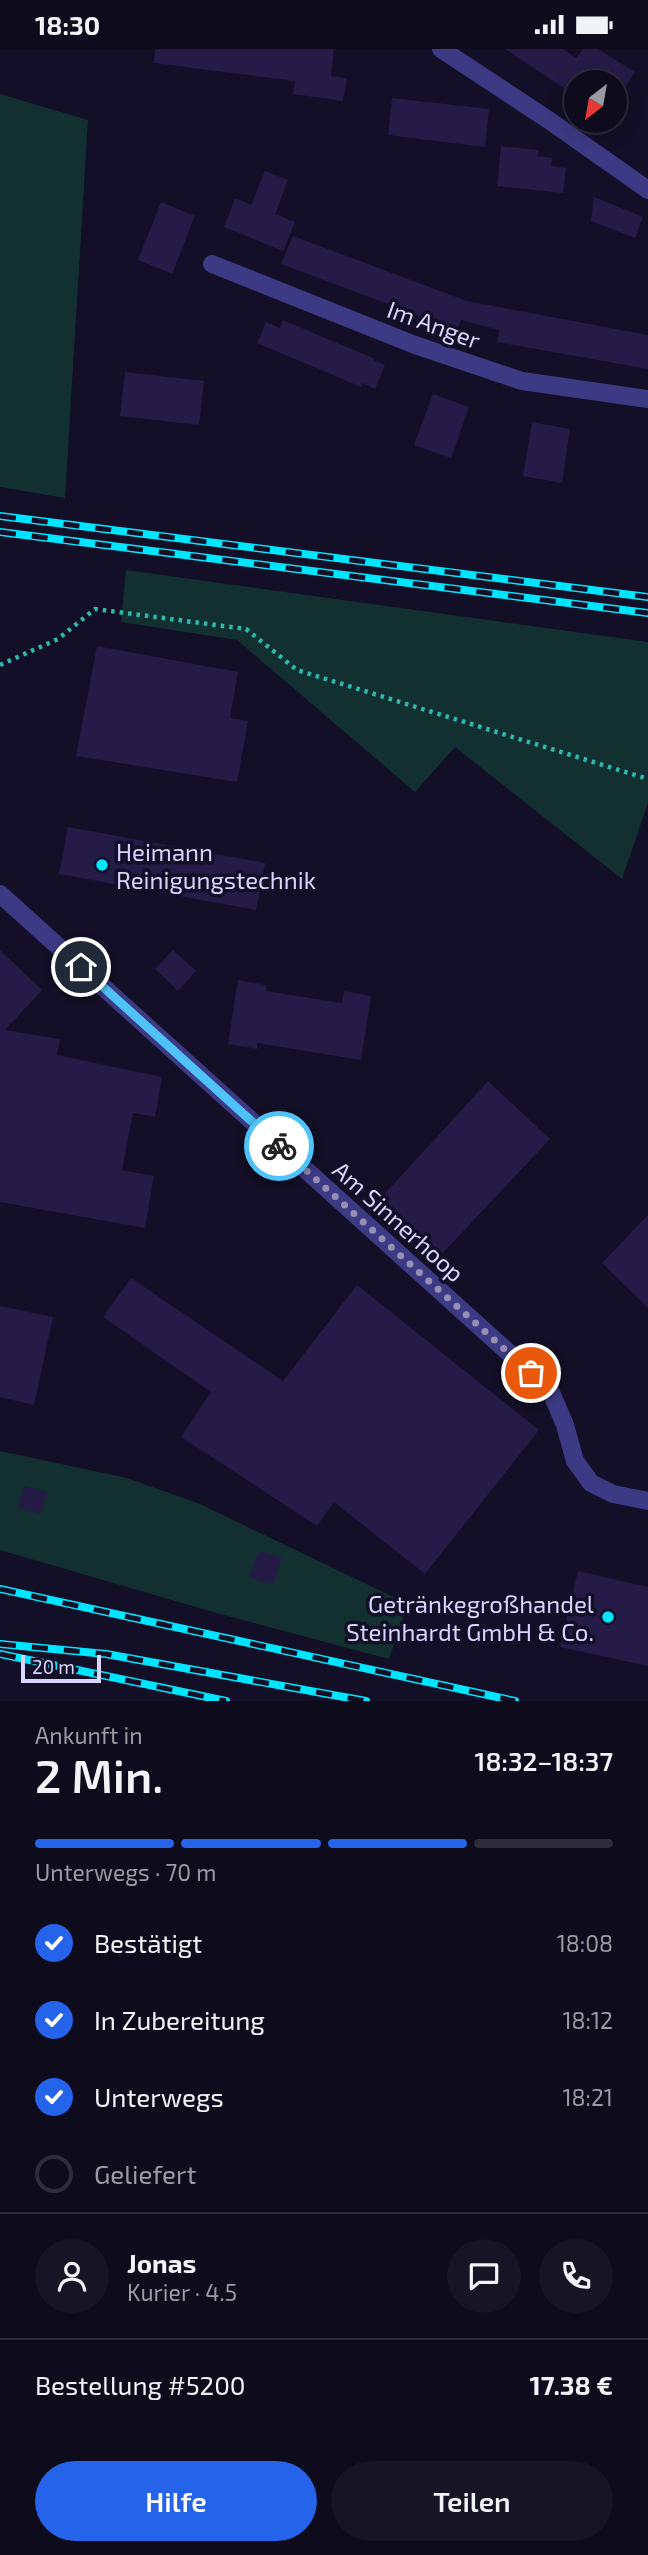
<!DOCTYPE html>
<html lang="de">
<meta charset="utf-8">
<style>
:root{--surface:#0e0b1c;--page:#171425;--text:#f1f3f6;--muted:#9b9ba3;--line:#2e2b3b;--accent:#2563eb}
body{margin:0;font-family:"Exo 2",sans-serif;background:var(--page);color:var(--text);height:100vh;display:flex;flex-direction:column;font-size:26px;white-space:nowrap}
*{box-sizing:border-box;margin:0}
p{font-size:23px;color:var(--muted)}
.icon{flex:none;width:38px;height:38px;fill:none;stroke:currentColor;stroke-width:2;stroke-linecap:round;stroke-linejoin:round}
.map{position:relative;height:1652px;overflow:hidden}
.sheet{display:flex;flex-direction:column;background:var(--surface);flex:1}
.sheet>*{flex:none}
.needle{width:46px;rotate:211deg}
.fabs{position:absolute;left:564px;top:21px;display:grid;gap:14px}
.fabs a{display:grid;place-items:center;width:63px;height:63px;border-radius:50%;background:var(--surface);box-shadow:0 4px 18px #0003,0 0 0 2px var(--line);font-size:35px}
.scale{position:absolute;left:21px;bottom:18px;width:80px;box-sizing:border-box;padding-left:7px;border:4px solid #d9d4ff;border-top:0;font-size:19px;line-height:24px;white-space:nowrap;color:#d9d4ff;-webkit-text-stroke:5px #130f26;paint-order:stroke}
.pin{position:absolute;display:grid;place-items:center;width:60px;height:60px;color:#fff;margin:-30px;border:4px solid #fff;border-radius:50%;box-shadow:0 2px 7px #0007}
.courier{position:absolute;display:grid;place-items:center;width:70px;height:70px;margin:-35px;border:5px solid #4fc3f7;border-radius:50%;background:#fff;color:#222;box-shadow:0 2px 9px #0007}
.headline em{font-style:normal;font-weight:600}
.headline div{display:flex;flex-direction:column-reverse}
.headline{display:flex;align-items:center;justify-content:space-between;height:119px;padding:0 35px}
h1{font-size:46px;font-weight:600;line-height:52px}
.bar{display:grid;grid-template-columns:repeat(4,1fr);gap:10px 7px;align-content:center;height:84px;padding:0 35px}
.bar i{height:9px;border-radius:5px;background:var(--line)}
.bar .current{background:var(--accent)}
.bar p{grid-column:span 4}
.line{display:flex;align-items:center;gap:18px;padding:0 35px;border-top:2px solid var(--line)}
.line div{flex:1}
.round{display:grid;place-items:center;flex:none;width:74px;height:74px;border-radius:37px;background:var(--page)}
ol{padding:0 35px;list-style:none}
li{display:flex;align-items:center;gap:21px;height:77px}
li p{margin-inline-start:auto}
li .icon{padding:7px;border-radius:50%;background:var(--accent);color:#fff;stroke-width:4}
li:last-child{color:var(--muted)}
li i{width:38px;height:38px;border:4px solid var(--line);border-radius:50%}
.action{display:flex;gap:14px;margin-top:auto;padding:14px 35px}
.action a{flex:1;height:80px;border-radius:42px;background:var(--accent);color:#fff;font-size:28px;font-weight:600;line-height:80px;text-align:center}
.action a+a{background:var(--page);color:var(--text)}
.status{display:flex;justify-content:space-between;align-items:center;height:49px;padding:0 35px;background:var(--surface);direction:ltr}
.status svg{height:19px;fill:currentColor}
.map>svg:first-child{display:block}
.green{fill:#12302f}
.building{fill:#241b47}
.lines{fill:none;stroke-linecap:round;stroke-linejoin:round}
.path{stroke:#2fb8b0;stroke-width:4.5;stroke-dasharray:3.5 5;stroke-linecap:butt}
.minor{stroke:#3d3a85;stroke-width:18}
.rail-casing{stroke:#00e5ff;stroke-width:8}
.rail{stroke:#130f26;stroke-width:5;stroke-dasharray:16;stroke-linecap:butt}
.done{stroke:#948fb3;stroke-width:7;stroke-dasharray:0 12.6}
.route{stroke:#4fc3f7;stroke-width:9}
.poi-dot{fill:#00e5ff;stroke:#130f26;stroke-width:2.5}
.labels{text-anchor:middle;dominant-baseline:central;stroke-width:7;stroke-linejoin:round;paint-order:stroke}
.street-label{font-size:24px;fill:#d9d4ff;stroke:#130f26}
.poi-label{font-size:24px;fill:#d9d4ff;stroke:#130f26;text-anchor:start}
</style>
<div class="status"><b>18:30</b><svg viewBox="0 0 49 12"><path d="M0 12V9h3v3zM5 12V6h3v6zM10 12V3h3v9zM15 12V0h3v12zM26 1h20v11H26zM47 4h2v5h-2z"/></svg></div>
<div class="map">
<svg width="648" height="1652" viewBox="0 0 648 1652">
<rect width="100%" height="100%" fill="#130f26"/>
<g class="green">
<path d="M0,45L88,71L65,449L0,438Z"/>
<path d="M126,521L648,593V754L622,830L455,698L415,743L237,591L121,573Z"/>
<path d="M0,1402L127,1429L200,1455L408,1555L389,1610L213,1563L0,1501Z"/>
</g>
<g class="building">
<path d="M155,0H334L331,27L347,29L343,52L293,45L295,32L154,14Z"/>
<path d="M505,0H563L576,9L583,0H598L635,23L614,57V33H576V47Z"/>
<path d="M392,49L489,60L485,98L388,86Z"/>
<path d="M501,97L539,101L538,107L552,109L551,117L566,119L563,144L497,137Z"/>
<path d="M265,122L288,131L275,165L295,173L283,202L224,178L235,149L251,156Z"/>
<path d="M594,148L643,168L635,189L591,172Z"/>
<path d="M161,153L195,167L172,225L138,211Z"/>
<path d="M293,187L467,252L648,286V320L497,293L499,281L461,271L457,281L281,215Z"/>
<path d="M283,271L373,309V311L385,316L375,340L362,334L361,338L257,294L266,273L280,279Z"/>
<path d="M125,323L204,332L199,376L120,367Z"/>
<path d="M433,345L469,358L451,409L414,396Z"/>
<path d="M532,373L570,380L562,434L523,427Z"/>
<path d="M97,597L238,623L230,669L248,672L237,733L76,707Z"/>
<path d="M68,778L265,814L256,861L59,825Z"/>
<path d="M0,901L42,941L5,981L60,990L57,1006L162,1028L155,1068L133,1064L122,1121L154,1127L145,1179L0,1153Z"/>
<path d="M173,901L196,922L178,942L155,920Z"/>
<path d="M238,931L266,936V942L342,954L344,942L371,947L361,1011L257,994V1000L228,995Z"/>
<path d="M488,1032L550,1090L440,1207L379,1151Z"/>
<path d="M648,1166V1259L602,1214Z"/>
<path d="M131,1229L283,1332L357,1236L539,1381L425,1525L334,1453L317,1477L181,1388L211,1343L103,1268Z"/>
<path d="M0,1257L53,1268L34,1356L0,1348Z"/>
<path d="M24,1437L47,1443L41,1465L18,1458Z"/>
<path d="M259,1502L282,1509L273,1536L249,1528Z"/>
<path d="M578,1522L648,1538V1617L560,1598Z"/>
</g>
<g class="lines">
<path class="path" d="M0,616L58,590L95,560L246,580L297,621L648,730"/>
<g class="minor">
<path d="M441,0L550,72L648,141"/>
<path d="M212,215L415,296L522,332L648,350"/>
<path d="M0,845L550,1341L565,1376L575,1412L591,1434L613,1445L648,1452"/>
</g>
<g class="rail-casing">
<g id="rail">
<path d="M0,467L648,548"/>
<path d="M0,483L648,564"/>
<path d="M0,1540L515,1652"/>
<path d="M0,1595L106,1605L366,1652"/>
<path d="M0,1605L226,1652"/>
</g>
</g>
<use href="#rail" class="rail"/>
</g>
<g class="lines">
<path class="done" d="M279,1097L531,1324"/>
<path class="route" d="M81,918L279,1097"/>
</g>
<g class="poi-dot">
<circle cx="102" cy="816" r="7"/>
<circle cx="608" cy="1568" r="7"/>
</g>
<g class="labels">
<g class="street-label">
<text transform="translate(434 275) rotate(20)">Im Anger</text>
<text transform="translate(399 1172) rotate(42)">Am Sinnerhoop</text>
</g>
<g class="poi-label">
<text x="116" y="802">Heimann<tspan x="116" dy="28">Reinigungstechnik</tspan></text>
<text x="594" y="1554" text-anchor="end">Getränkegroßhandel<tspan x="594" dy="28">Steinhardt GmbH &amp; Co.</tspan></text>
</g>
</g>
</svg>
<div class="fabs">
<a><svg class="needle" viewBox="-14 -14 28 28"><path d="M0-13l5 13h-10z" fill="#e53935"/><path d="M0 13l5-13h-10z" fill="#9b9ba3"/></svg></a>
</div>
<div class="scale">20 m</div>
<div class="pin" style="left:531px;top:1324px;background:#ea580c"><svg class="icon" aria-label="bag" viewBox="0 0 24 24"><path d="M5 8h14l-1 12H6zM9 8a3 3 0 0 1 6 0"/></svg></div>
<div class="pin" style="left:81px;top:918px;background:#1f2937"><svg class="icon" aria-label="home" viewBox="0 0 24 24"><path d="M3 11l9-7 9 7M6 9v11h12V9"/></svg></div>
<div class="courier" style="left:279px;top:1097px"><svg class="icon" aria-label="bike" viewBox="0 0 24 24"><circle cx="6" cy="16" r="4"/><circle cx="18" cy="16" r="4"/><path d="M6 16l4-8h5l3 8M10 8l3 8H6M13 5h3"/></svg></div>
</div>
<section class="sheet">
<div class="headline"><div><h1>2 Min.</h1><p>Ankunft in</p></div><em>18:32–18:37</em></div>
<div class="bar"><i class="current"></i><i class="current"></i><i class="current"></i><i></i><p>Unterwegs · 70 m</p></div>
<ol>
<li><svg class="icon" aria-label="check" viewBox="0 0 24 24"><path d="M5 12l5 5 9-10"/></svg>Bestätigt<p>18:08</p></li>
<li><svg class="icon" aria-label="check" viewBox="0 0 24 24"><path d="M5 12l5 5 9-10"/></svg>In Zubereitung<p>18:12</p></li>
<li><svg class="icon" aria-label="check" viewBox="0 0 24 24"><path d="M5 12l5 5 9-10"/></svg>Unterwegs<p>18:21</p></li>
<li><i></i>Geliefert</li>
</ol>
<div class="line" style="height:126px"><a class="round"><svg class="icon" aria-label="person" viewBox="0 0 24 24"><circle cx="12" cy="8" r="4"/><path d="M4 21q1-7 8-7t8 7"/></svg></a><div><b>Jonas</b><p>Kurier · 4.5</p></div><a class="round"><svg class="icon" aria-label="chat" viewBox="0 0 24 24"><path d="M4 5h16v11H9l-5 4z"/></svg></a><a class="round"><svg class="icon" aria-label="phone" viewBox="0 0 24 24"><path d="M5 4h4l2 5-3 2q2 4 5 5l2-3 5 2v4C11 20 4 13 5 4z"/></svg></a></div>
<div class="line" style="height:91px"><div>Bestellung #5200</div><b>17.38 €</b></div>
<div class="action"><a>Hilfe</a><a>Teilen</a></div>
</section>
